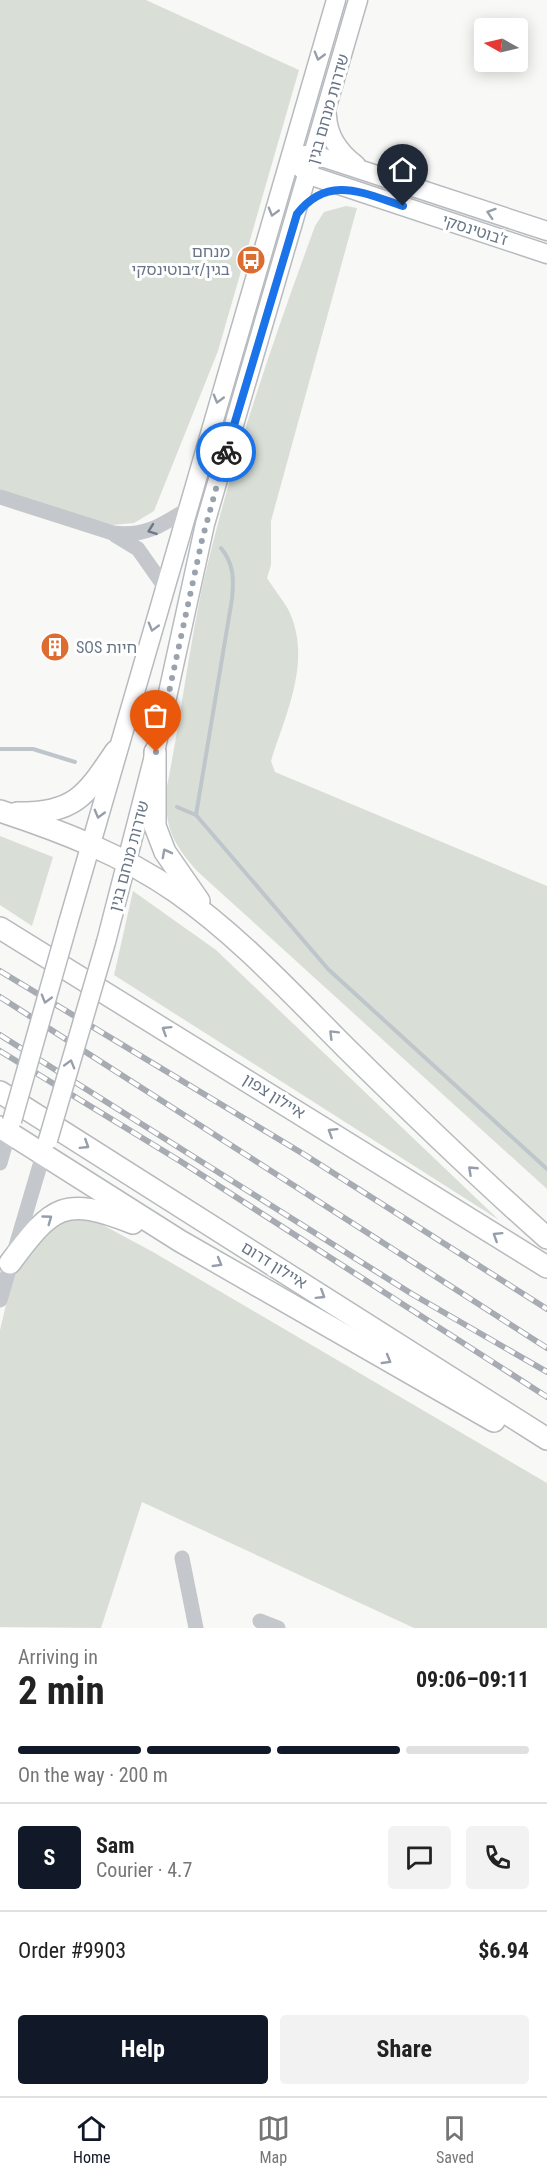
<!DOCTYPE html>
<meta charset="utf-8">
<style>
:root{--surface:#fff;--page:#f2f2f2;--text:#222;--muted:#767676;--line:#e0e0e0;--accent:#111827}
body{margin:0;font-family:"Roboto Condensed","Noto Sans Hebrew",sans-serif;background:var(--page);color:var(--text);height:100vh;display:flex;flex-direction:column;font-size:22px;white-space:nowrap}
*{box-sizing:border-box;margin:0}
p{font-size:20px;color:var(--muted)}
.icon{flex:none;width:33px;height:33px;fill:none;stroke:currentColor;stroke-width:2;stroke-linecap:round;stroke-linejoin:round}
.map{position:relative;height:1628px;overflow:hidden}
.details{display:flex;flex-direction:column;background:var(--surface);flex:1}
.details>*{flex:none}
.needle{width:39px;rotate:278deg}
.buttons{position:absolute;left:474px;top:18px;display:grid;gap:12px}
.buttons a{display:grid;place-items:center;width:54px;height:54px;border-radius:6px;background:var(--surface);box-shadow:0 3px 15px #0003;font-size:30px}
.pin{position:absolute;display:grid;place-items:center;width:51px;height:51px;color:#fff;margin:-62px -26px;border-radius:50% 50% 50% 0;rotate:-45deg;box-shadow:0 0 6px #0007}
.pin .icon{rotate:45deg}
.courier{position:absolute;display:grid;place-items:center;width:60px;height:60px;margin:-30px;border:4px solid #1a73e8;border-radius:50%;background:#fff;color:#222;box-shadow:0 2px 8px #0007}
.overview em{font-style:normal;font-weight:700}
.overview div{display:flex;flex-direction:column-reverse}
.overview{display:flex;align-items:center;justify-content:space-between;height:102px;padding:0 18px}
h1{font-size:39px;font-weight:700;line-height:45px}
.bar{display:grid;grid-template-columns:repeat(4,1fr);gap:9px 6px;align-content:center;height:72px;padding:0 18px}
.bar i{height:8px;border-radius:4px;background:var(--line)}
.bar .on{background:var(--accent)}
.bar p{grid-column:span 4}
.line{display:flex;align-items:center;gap:15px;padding:0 18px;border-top:2px solid var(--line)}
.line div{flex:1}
.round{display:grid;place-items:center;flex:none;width:63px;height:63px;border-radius:6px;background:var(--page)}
.button{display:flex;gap:12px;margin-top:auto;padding:12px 18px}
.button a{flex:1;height:69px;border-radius:6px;background:var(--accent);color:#fff;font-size:24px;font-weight:700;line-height:69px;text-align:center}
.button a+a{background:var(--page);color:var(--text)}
.tabs{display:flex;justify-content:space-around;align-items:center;height:84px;border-top:2px solid var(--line);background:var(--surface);font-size:16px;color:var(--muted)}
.tabs a{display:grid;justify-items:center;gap:3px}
.tabs .on{color:var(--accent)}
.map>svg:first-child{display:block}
.green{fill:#d9dfd7}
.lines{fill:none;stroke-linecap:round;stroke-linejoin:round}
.stream{stroke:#bec6cc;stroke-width:4}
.major-casing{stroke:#b7bbbf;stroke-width:21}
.highway-casing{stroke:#b7babd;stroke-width:24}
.minor{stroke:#c4c7cb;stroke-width:15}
.major{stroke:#fff;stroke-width:18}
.highway{stroke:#fff;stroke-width:21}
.rail-casing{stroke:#a7abb2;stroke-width:6}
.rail{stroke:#fff;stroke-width:4;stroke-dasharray:11;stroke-linecap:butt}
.major-bridge-casing{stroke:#b7bbbf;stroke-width:21;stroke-linecap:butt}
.major-bridge{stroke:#fff;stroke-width:18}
.oneway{stroke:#959eaa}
.oneway2{stroke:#6d7989}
.done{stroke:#9aa3ad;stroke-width:6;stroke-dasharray:0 10.8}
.route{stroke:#1a73e8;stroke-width:8}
.labels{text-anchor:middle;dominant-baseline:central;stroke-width:6;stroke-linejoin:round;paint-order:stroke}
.street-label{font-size:16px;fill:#687586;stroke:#fff}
.poi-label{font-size:16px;fill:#687586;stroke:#fff;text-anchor:end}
</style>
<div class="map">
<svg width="547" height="1628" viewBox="0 0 547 1628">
<rect width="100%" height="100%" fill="#f8f8f6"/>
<g class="green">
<path d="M0,0H146L299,70L218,351L154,511L134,523L113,525L0,493Z"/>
<path d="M346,206L357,208L271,521V565L267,578C274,589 282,599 288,609C313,659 286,713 271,761L275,772L547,886V1189L197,871C171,841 164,826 167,786C181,717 189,647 204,579C232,459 273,341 315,226L324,212Z"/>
<path d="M0,836L53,857L32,926L0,905Z"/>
<path d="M133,891L216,950L499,1220L114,975Z"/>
<path d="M86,1216L153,1252L547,1483V1628H414L142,1502L101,1628L0,1627V1330L15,1267L31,1242L61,1221Z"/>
</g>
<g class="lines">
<g class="stream">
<path d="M0,749H33L75,762"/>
<path d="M177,807L196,815L328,969L547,1169"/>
<path d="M196,815L232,599C234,579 234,564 221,548"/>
</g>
<g class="major-casing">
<g id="major">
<path d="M327,116C328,138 340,153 356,165"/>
<path d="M304,155H315L334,161L547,231"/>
<path d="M301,168L309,175L547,254"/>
<path d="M68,923L336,0"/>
<path d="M106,942L155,752L205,524L358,0"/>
</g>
</g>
<g class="highway-casing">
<g id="highway">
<path d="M155,752V826L165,852L199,901"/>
<path d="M0,811C61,831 123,855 176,892C239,936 292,994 346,1048C412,1113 478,1177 547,1238"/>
<path d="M17,813C75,813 85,797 116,751"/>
<path d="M0,928L547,1267"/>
<path d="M0,1092L547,1439"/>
<path d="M0,1127L180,1241L494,1421"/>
<path d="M10,1263C53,1205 64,1196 133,1223"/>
</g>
</g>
<g class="minor">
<path d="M0,497L113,533C144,537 161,526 186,510"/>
<path d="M115,535L138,549L164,586"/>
<path d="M0,1163L9,1131"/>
<path d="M0,1300L43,1155"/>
<path d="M182,1558L196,1628"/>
<path d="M260,1621L278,1628"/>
</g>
<use href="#major" class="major"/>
<use href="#highway" class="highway"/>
<g class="rail-casing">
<g id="rail">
<path d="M0,971L305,1155L547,1309"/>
<path d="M0,997L547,1348"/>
<path d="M0,1035L412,1294L547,1372"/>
<path d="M0,1051L180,1161L547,1397"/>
</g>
</g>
<use href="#rail" class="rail"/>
<g class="major-bridge-casing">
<g id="major-bridge">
<path d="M12,1121L68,923"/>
<path d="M48,1140L106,942"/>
</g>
</g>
<use href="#major-bridge" class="major-bridge"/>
</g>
<defs><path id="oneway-chevron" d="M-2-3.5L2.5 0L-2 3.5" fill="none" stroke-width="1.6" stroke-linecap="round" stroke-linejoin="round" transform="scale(1.5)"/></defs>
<g class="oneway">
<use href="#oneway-chevron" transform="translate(319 56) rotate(106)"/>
<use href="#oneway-chevron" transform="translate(273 212) rotate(106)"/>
<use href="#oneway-chevron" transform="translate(491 213) rotate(-162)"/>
<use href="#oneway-chevron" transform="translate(218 399) rotate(106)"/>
<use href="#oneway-chevron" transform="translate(153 627) rotate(106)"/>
<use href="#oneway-chevron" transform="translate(99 814) rotate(105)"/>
<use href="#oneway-chevron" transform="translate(166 853) rotate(-118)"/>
<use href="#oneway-chevron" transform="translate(46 999) rotate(106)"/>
<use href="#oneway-chevron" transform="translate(166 1030) rotate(-148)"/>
<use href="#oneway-chevron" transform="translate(333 1034) rotate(-135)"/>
<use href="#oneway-chevron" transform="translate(70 1064) rotate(-74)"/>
<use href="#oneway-chevron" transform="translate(332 1132) rotate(-148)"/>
<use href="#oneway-chevron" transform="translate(85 1145) rotate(32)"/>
<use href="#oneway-chevron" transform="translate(472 1170) rotate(-137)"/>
<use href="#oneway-chevron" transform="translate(48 1219) rotate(-36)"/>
<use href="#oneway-chevron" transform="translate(497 1236) rotate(-148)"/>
<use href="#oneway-chevron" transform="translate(218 1263) rotate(30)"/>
<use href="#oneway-chevron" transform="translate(321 1295) rotate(32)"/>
<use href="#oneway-chevron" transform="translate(387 1360) rotate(30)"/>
</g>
<use class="oneway2" href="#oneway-chevron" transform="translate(152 530) rotate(160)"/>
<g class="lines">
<path class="done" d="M156,752L202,540L226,452"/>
<path class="route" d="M226,452L297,214C328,174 363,193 403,206"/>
</g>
<defs>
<g id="bus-disc" transform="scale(1.5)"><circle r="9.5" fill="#dd6c30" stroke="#fff"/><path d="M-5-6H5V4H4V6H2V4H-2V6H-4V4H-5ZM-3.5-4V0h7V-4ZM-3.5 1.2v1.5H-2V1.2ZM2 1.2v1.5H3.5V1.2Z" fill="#fff"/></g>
<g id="building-disc" transform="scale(1.5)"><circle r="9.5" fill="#dd6c30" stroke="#fff"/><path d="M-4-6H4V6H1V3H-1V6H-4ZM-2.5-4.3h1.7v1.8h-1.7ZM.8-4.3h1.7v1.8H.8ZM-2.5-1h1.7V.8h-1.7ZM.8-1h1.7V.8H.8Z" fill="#fff"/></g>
</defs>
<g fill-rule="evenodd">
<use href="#bus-disc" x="251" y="260"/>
<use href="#building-disc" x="55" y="647"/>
</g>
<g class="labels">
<g class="street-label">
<text transform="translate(328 109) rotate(-74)">שדרות מנחם בגין</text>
<text transform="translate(475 230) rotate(18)">ז'בוטינסקי</text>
<text transform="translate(129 856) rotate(-75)">שדרות מנחם בגין</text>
<text transform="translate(274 1096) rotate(32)">איילון צפון</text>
<text transform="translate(274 1265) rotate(32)">איילון דרום</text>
</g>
<g class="poi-label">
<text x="230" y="251">מנחם<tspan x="230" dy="18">בגין/ז׳בוטינסקי</tspan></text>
<text x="76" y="647" text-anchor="start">SOS חיות</text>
</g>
</g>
</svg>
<div class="buttons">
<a><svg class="needle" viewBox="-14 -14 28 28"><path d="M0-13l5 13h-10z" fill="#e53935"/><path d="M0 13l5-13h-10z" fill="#767676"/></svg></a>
</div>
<div class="pin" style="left:156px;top:752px;background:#ea580c"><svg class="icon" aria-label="bag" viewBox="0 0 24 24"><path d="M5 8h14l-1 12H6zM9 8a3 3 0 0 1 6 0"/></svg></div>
<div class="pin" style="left:403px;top:206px;background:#1f2937"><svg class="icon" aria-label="home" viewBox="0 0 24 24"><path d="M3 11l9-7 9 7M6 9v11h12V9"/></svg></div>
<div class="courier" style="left:226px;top:452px"><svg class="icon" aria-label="bike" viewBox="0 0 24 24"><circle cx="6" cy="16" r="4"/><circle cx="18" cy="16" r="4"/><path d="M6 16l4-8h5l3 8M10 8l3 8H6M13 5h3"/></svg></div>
</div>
<section class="details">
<div class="overview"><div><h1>2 min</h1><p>Arriving in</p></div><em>09:06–09:11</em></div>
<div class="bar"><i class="on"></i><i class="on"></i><i class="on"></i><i></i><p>On the way · 200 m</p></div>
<div class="line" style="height:108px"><b class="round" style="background:var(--accent);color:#fff">S</b><div><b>Sam</b><p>Courier · 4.7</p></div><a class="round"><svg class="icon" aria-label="chat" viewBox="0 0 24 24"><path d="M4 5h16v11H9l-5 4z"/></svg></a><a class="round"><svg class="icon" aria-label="phone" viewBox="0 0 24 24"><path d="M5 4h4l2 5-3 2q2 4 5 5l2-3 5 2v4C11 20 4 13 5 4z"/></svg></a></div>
<div class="line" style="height:78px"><div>Order #9903</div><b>$6.94</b></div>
<div class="button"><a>Help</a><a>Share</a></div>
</section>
<nav class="tabs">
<a class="on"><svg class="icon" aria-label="home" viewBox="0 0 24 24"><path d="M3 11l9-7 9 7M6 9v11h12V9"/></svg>Home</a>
<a><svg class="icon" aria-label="map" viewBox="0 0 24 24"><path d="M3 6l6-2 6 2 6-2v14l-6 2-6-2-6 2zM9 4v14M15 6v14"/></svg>Map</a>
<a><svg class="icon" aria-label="saved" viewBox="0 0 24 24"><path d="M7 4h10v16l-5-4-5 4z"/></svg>Saved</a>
</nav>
